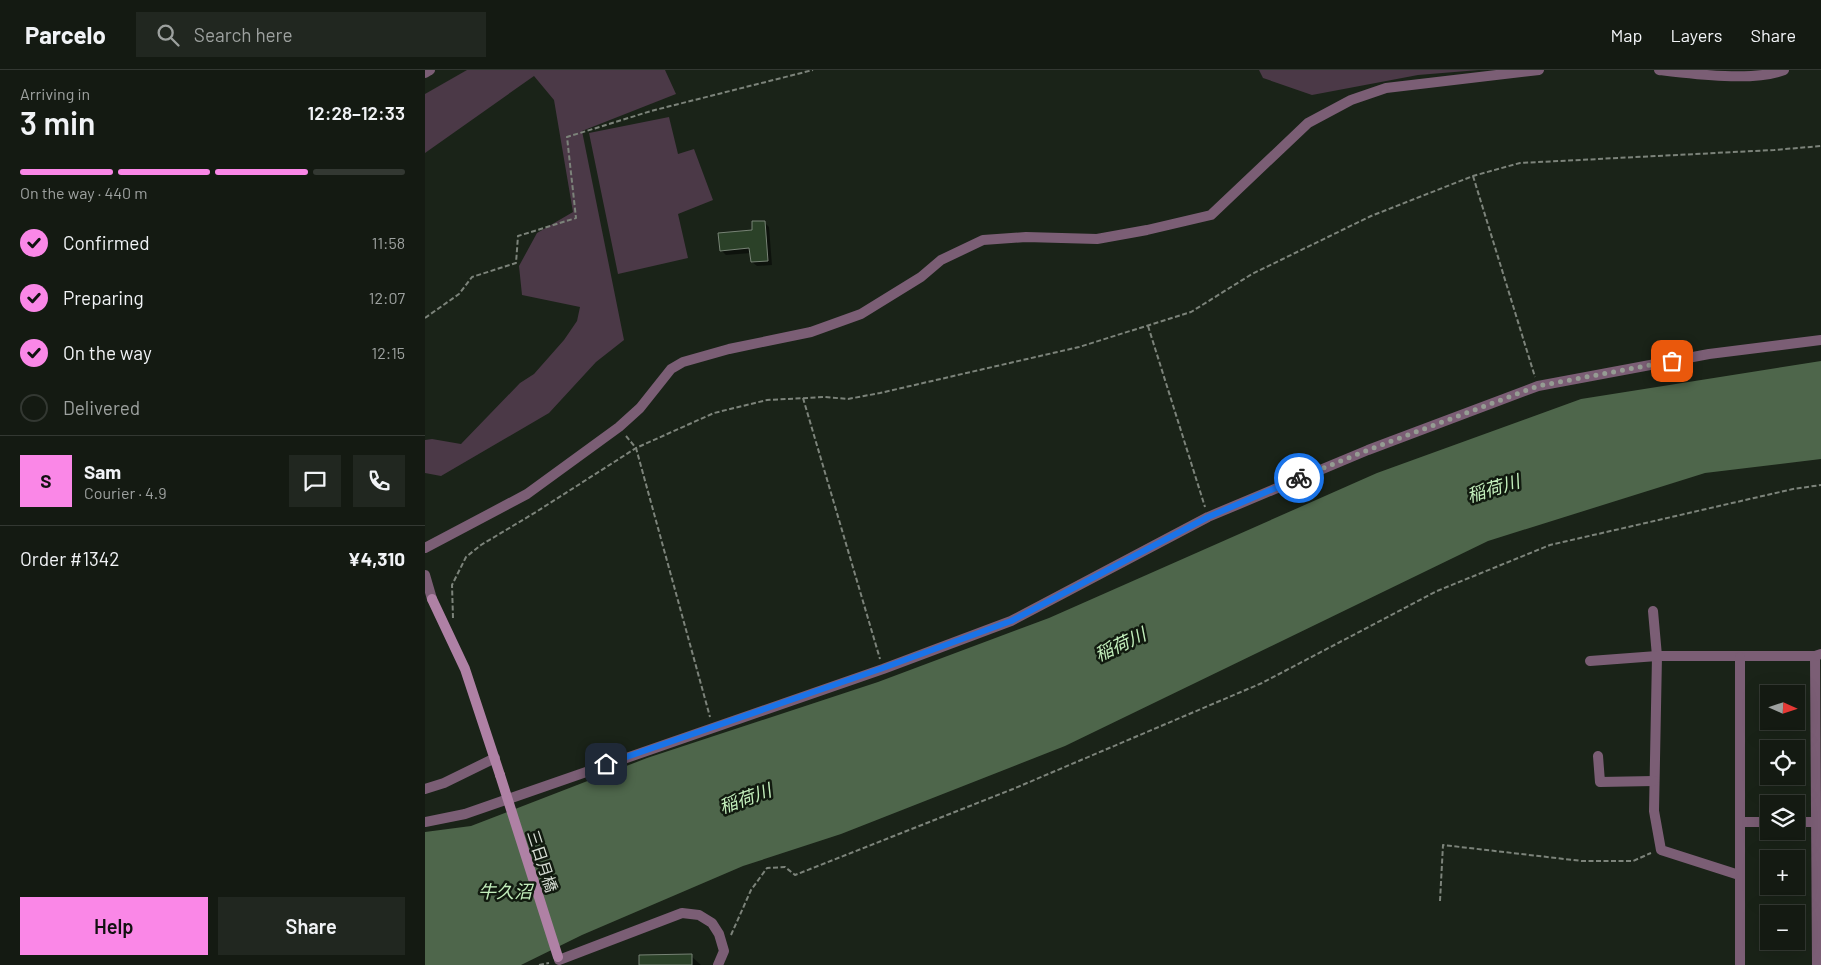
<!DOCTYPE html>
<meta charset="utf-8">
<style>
:root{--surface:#141a12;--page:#212720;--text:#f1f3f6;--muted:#9da19f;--line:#333832;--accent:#fa87e7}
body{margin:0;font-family:Barlow,"Noto Sans JP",sans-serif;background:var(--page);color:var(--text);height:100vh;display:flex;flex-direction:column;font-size:19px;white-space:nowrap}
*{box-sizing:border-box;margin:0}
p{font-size:16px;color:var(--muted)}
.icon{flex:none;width:28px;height:28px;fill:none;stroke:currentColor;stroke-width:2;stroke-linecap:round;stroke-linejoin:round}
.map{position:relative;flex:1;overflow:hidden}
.drawer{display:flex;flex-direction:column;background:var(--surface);width:425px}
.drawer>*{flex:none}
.needle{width:32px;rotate:93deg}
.buttons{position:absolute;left:1335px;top:615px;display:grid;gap:10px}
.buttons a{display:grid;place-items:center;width:45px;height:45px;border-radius:0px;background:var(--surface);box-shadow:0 5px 20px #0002,0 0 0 1px var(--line);font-size:25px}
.pin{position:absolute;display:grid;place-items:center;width:42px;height:42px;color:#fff;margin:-21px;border-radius:10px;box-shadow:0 2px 8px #0006}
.courier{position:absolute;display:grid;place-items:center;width:50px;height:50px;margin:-25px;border:4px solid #1a73e8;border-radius:50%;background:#fff;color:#222;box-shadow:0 1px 6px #0007}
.headline em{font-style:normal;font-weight:600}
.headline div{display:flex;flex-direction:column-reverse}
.headline{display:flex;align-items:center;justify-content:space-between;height:85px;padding:0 20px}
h1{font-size:32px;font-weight:600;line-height:38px}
.bar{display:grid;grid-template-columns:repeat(4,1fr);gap:8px 5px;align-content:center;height:60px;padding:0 20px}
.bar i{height:6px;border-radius:4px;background:var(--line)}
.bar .active{background:var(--accent)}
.bar p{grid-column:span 4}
.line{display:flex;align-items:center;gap:12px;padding:0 20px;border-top:1px solid var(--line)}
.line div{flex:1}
.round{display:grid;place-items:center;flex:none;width:52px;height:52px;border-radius:0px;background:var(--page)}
ol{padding:0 20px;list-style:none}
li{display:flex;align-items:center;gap:15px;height:55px}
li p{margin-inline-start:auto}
li .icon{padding:5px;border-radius:50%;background:var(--accent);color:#111;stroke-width:4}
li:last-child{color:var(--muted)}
li i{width:28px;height:28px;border:2px solid var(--line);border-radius:50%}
.cta{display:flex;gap:10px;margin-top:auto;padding:10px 20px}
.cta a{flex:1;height:58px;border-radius:0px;background:var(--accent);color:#111;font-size:20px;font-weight:600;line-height:58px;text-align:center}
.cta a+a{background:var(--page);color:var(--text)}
header{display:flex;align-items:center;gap:30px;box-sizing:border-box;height:70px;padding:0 25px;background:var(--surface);border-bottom:1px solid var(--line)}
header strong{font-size:24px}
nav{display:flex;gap:28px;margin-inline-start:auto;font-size:18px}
.search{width:350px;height:45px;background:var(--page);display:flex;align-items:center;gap:12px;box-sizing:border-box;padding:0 18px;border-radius:0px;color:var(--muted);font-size:19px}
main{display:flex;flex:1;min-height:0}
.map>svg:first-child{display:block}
.green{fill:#4b3947}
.water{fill:#4e664b}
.shadow{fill:#0007}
.building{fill:#2b4128;stroke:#778375}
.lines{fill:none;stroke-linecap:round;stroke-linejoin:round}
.path{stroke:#7c837a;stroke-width:2;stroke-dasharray:5 2.5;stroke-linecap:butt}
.street{stroke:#7b5e75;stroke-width:10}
.secondary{stroke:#af81a5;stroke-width:10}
.secondary-bridge{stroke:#af81a5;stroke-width:10}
.done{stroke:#959c93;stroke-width:5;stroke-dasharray:0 9}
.route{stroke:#1a73e8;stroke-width:6}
.labels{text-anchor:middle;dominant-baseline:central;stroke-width:5;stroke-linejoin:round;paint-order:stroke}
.street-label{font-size:16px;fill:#d7ddd5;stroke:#111a0f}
.water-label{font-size:18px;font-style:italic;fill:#c3efbc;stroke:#111a0f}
</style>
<header>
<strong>Parcelo</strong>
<div class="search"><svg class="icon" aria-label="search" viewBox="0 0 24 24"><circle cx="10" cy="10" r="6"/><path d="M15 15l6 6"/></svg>Search here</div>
<nav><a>Map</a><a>Layers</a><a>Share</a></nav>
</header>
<main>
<section class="drawer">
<div class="headline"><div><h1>3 min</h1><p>Arriving in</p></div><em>12:28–12:33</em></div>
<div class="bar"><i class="active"></i><i class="active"></i><i class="active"></i><i></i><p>On the way · 440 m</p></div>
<ol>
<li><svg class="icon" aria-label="check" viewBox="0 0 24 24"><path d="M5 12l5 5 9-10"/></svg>Confirmed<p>11:58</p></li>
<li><svg class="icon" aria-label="check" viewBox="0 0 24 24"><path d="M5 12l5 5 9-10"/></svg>Preparing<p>12:07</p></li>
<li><svg class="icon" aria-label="check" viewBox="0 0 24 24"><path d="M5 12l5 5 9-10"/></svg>On the way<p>12:15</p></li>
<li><i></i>Delivered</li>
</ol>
<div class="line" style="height:90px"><b class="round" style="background:var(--accent);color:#111">S</b><div><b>Sam</b><p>Courier · 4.9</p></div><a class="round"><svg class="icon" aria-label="chat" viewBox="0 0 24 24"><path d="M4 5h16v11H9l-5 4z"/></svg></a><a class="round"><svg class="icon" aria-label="phone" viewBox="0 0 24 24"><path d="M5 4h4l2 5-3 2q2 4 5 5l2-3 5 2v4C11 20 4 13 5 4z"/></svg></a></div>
<div class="line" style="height:65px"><div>Order #1342</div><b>¥4,310</b></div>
<div class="cta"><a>Help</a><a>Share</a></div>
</section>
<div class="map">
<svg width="1396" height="895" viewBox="0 0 1396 895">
<rect width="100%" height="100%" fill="#1a2318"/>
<g class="green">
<path d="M42,0H240L251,24L157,61L199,270L171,292L124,343L16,406L0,403V370L7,369L36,374L95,313L109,304L139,270L152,251L155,237L97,225L94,196L112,163L148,142L129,30L109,6L0,83V24Z"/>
<path d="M834,0H1054L993,5L887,25L838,8Z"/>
<path d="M244,47L253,84L269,79L288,130L253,144L263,188L193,204L164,63Z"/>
</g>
<path class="water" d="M1396,291V389L1280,403L1063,471L640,676L416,764L318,796L157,865L96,895H0V762L46,756L222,688L453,612L624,548L952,403L1156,329Z"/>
<g class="shadow">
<path d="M339,152L344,157L347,195L332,196L327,192L326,183L301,185L296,180L329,161Z"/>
<path d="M266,886L276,895H215Z"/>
</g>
<g class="building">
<path d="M327,151H340L343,191L326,192L324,178L295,181L293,163L327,160Z"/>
<path d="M267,884V895H214V885Z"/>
</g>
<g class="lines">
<g class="path">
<path d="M1048,106L1110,307"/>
<path d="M0,248L34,224L47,207L91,193L93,166L151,148L142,67L226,41L388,0"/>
<path d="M723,256L780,437"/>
<path d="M378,328L455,589"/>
<path d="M201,366L211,378L285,647"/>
<path d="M28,548L27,515L41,487L56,475L111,442L211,378L289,343L342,330L400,327L423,329L455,323L654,277L766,242L827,204L946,146L1048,106L1095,93L1349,80L1396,76"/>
<path d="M1015,831L1018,775L1157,791H1208L1226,783"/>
<path d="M306,865L326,820L342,798L360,797L370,805L588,719L837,613L1012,521L1125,475L1368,419L1396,415"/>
<path d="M114,895L124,893"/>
</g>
<g class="street">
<path d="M1234,0C1267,4 1329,12 1359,0"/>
<path d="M0,3L5,0"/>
<path d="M0,478L102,424L194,357L215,338L246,299L258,292L304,279L386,262L436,244L496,207L516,190L558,170L601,167L672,169L722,160L786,145L883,53L926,30L961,18L1114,0"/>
<path d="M0,505L7,529"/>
<path d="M1228,541L1232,586L1229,741L1236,780L1314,805"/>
<path d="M1390,586L1392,895"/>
<path d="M1165,591L1232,586H1390L1396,584"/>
<path d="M1173,686L1175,712L1229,711"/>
<path d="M0,719L19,713L70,688"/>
<path d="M0,752L40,744L458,599L586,551L783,447L943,380L1113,316L1284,284L1396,270"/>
<path d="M1316,752H1344"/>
<path d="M1371,752H1396"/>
<path d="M134,890L257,843L274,845L287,853L294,864L299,881L293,895"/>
<path d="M1315,895V587"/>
</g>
<path class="secondary" d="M7,529L40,599L75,705"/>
<path class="secondary-bridge" d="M75,705L133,887"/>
</g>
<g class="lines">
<path class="done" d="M874,408L943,380L1113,316L1247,291"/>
<path class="route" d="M181,694L458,598L586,551L783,447L874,408"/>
</g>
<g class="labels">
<g class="street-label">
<text transform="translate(118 791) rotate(72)">三日月橋</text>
</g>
<g class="water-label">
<text transform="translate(1068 418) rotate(-17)">稲荷川</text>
<text transform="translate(695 574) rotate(-25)">稲荷川</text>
<text transform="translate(320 728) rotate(-20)">稲荷川</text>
<text x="80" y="821">牛久沼</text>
</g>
</g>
</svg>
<div class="buttons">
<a><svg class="needle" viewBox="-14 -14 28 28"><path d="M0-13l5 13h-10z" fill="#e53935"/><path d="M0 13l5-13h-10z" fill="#9da19f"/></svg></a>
<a><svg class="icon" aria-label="locate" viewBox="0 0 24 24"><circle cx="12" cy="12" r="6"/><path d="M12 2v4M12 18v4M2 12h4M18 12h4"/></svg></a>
<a><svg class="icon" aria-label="layers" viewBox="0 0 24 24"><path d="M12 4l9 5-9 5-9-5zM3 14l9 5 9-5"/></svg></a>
<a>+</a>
<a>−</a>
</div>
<div class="pin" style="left:1247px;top:291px;background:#ea580c"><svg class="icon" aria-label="bag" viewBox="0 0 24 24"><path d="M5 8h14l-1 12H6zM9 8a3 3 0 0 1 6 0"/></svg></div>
<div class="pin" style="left:181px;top:694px;background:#1f2937"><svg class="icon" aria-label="home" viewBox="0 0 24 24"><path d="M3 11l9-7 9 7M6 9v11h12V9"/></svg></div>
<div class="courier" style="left:874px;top:408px"><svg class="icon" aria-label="bike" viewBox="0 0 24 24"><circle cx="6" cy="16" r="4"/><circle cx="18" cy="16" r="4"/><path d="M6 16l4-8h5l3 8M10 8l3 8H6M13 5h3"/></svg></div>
</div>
</main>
